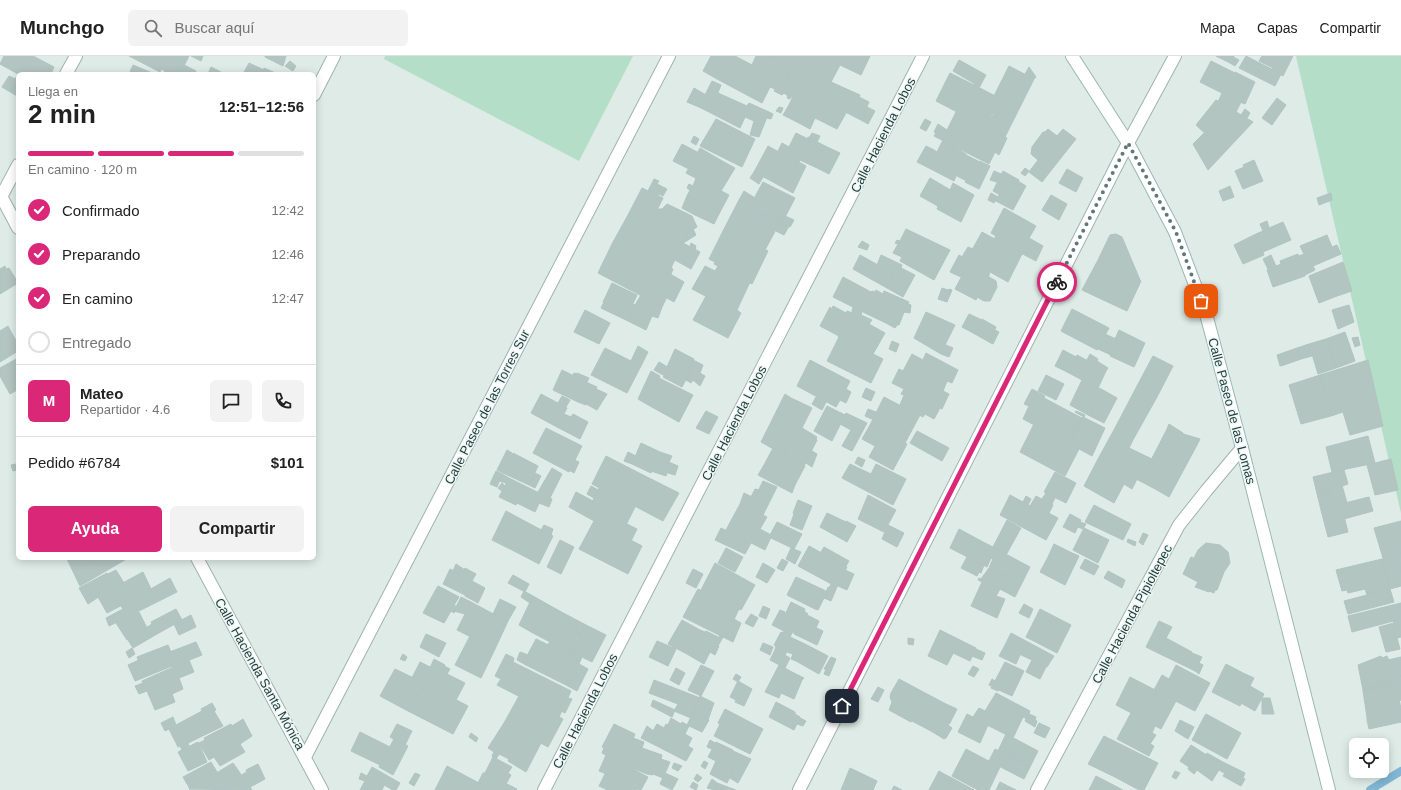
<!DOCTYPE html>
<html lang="es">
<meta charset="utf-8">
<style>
:root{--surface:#fff;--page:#f2f2f2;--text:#222;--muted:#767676;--line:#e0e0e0;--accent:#db2777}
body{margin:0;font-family:Arial,sans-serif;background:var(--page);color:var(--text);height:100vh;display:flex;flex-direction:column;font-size:15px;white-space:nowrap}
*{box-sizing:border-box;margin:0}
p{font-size:13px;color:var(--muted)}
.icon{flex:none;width:22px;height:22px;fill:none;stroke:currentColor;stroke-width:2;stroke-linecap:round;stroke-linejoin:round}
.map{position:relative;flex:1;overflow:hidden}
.details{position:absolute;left:16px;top:16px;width:300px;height:488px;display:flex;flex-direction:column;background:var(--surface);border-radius:6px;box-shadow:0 2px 10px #0003}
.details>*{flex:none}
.tools{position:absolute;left:1349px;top:682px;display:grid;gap:8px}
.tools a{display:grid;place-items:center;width:40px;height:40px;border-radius:6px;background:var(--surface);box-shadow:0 2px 10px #0003;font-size:20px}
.pin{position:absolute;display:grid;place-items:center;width:34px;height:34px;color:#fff;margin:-17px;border-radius:8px;box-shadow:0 2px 6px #0006}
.courier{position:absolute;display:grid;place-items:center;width:40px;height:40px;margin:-20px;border:3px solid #db2777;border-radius:50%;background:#fff;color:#222;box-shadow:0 1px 5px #0007}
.headline em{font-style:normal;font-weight:700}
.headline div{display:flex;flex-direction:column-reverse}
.headline{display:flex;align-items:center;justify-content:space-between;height:68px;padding:0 12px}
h1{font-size:26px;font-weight:700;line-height:30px}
.bar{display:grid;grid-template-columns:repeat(4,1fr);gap:6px 4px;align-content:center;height:48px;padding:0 12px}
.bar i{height:5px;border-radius:3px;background:var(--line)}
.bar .on{background:var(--accent)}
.bar p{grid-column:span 4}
.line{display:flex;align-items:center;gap:10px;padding:0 12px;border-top:1px solid var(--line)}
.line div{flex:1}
.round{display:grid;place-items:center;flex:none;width:42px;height:42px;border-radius:6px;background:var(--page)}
ol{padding:0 12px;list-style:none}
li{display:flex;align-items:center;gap:12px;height:44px}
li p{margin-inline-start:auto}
li .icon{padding:4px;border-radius:50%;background:var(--accent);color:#fff;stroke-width:4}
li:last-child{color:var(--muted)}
li i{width:22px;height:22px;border:2px solid var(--line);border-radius:50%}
.action{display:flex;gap:8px;margin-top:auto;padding:8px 12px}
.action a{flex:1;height:46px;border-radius:6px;background:var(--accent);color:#fff;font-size:16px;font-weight:700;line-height:46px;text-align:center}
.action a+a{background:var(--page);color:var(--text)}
header{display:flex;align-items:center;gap:24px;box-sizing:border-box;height:56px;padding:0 20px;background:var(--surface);border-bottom:1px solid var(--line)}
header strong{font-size:19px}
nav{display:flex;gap:22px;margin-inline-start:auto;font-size:14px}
.search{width:280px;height:36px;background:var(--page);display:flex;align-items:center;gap:10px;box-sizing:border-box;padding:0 14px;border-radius:6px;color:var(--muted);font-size:15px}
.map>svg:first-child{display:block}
.green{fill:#b4dec8}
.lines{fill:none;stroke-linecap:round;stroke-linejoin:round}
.stream{stroke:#81b6d4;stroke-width:8}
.building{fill:#b3c5c1;stroke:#b0c4c0;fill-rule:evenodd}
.street-casing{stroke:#a1b3af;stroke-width:14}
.secondary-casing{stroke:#9cb7b3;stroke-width:14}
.street{stroke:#fff;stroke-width:12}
.secondary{stroke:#fff;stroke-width:12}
.done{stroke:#617976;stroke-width:4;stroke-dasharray:0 7.2}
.route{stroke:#db2777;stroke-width:5}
.labels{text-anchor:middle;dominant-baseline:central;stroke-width:3;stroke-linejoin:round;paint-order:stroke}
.street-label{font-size:13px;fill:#1e3b39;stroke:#eef7f4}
</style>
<header>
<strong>Munchgo</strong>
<div class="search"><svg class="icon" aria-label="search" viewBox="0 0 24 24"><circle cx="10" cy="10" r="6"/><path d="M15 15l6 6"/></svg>Buscar aquí</div>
<nav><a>Mapa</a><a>Capas</a><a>Compartir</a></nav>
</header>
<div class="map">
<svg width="1401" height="734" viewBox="0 0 1401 734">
<rect width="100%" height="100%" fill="#deebe7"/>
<g class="green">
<path d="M385,0H633L579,105L384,3Z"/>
<path d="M1296,0H1401V457Z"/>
</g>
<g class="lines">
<path class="stream" d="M1370,734L1401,715"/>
</g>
<g class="building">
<path d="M4,0H33L54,11L51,18H18L0,8Z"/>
<path d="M129,0H168L166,4L171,6V5L170,4L172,0H189L180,18H164L165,15L161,13L160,16Z"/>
<path d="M168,0H172L170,4L171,5V6L166,4Z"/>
<path d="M191,0H203L201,5Z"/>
<path d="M265,0H286L283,10L265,1Z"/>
<path d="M711,0H729L717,23L703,15Z"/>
<path d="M729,0H735L775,21L762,47L717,23Z"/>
<path d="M756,0H766L791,13L785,26L752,9Z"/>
<path d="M766,0H799L792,14Z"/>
<path d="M799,0H812L796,31L787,26Z"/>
<path d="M812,0H870L861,19L840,9L831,26L860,39L859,41L869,46L861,64L796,31Z"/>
<path d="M1216,0H1234L1230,7Z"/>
<path d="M1246,0L1281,18L1275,30L1239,12Z"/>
<path d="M1262,0H1293L1283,20L1272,14L1273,12L1259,5Z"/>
<path d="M1233,1L1239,4L1235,10L1230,7Z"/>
<path d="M959,4L986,19L979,32L974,29L975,28L953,15Z"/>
<path d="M290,5L296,10L293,15L285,10Z"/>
<path d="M1211,5L1237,18L1227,37L1223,35L1222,37L1200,26Z"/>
<path d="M249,7L264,14L262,18H243Z"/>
<path d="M133,9L152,17V18H129Z"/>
<path d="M184,9L196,15L194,18H187L181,15Z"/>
<path d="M1009,10L1034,23L1019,53L994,40Z"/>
<path d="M211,11L221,16L220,18H208Z"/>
<path d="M1029,11L1036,21L1034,23L1025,18Z"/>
<path d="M264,12L278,18H262Z"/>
<path d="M791,13L792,14L787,26H785Z"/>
<path d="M1235,16L1255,26L1245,48L1240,46L1243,42L1229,36L1227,37L1237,18Z"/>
<path d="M950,17L974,29L967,43L993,56L986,71L936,45Z"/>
<path d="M18,18V37L17,40L2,31L9,20L15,23Z"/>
<path d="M775,21L781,23L775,33L770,31Z"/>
<path d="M781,23L797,32L792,41H791L790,43L787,42L788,40L784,37L782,39L774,35Z"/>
<path d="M712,25L721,29L715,44L705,39Z"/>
<path d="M974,29L1005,45L997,61L993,59V56L967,43Z"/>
<path d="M694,32L706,39L699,51L687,46Z"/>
<path d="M797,32L822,44L813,61L815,62L810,73L797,66L802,56L789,49Z"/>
<path d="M1223,35L1227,37L1229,36L1243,42L1236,56L1218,46Z"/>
<path d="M718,37L747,50L749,47L769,56L759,81L750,79L754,65L745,61L740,72L709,56Z"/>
<path d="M705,39L715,44L709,56L699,51Z"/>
<path d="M1277,42L1286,49L1272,69L1262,62Z"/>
<path d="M822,44L846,57L837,73L813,61Z"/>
<path d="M1216,44L1253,66L1208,114L1193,88L1204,77L1208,80L1219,65L1208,56L1197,70L1196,69Z"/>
<path d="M1005,45L1019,53L1005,81L986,71L993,59L997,61Z"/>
<path d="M789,49L802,56L797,66L783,59Z"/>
<path d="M779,51L783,52L781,57L776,55Z"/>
<path d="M867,51L875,55L868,68L861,64Z"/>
<path d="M1245,53L1250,57L1247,62L1241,59Z"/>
<path d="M769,56L773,58L771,63L767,62Z"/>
<path d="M956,56L1007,82L999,99L995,96L989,108L934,80L936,77L934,76L938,68L947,74Z"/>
<path d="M1208,56L1219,65L1208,80L1197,70Z"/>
<path d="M716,63L755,83L742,111L700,90Z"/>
<path d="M925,63L931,66L926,75L920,72Z"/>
<path d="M1048,73L1057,80L1063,73L1076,83L1064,98L1051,87L1038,104L1031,98L1032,91L1043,76H1045Z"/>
<path d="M796,77L810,84L799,106L785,99Z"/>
<path d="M812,77L820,80L817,86L809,82Z"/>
<path d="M694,80L699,83L696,89L691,86Z"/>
<path d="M808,81L825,90L815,111L800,104L810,84L807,83Z"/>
<path d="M943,84L966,98V99L964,98L953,118L956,120L954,125L925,110L934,94L937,96Z"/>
<path d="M782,87L789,91L785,99L778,95Z"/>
<path d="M1051,87L1064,98L1042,126L1029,116Z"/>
<path d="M682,88L697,96L689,113L673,105Z"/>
<path d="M768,90L788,101L782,114L779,112L773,126L754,116Z"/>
<path d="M825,90L840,97L829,118L815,111Z"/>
<path d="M926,90L934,94L925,110L917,106Z"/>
<path d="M700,92L724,106L711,130L686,117Z"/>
<path d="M964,98L978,105L969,123H968L967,125L953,118Z"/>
<path d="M788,101L797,105L784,132L773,126L779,112L782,114Z"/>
<path d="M1254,104L1263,125L1243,133L1235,115L1244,111L1243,109Z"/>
<path d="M797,105L806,110L793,137L784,132Z"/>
<path d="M979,105L990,110L979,133L965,126L968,123H969Z"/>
<path d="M724,106L735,112L721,135L711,130Z"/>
<path d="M1025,112L1029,115L1025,120L1021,117Z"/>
<path d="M1067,113L1083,122L1076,136L1059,127Z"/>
<path d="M994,115L1001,118L997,126L990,124Z"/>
<path d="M1003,115L1019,124L1009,144L993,135Z"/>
<path d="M754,116L763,121L759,128L750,122Z"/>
<path d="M696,122L729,139L720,156L687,140L690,134L687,132L689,128L693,130Z"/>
<path d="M930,122L959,139L950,157L920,140Z"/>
<path d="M654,123L659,125L657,128L667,133L663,140L659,138L658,140L648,135Z"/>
<path d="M1018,125L1026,130L1013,154L996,145L999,139L1009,144Z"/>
<path d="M763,126L795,142L782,167L750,150Z"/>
<path d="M953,127L974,139L961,166L937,153L938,150L950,157L953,152L959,139L950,134Z"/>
<path d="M1230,130L1234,141L1223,145L1219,135Z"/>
<path d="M642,132L663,142L649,170L628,159Z"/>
<path d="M744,135L755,142L750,150L739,144Z"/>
<path d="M991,137L998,141L994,147L988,144Z"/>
<path d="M1331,137L1332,144L1319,149L1317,142Z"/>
<path d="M1051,139L1067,148L1059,164L1042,154Z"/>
<path d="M687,140L700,146L695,159L682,152Z"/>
<path d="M739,144L753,151L752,153L760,157L756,165L758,166L748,185L724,173Z"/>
<path d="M700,146L720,156L714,168L695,159Z"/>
<path d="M667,148L692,160L697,171L685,178L688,184L683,187L649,170L657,153H662Z"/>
<path d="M753,151L789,170L784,179L776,175L779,168L752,153Z"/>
<path d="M1004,152L1036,170L1029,182L1043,190L1036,205L994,183L996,180L991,177Z"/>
<path d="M760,157L779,168L765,194L748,185L758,166L756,165Z"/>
<path d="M628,159L654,172L639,202L612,188Z"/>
<path d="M785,160L794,164L790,171L782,167Z"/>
<path d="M1267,165L1269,172L1283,166L1291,184L1263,196L1256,178L1263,175L1260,168Z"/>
<path d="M654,172L683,187L671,212L673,213L671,218L639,202Z"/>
<path d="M693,173L696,179L688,184L685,178Z"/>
<path d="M724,173L730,176L715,206L709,203Z"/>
<path d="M906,173L950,194L934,224L900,205L902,201L893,197L898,188L895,187L897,184L900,185Z"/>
<path d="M730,176L768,195L752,228L714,208Z"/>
<path d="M982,176L1022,198L1008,226L967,203Z"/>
<path d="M1116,178L1122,181L1140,224L1098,204L1110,179Z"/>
<path d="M1256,178L1264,199L1243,208L1234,189Z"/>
<path d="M1327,179L1332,191L1337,189L1341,198L1313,210L1315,214L1305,219L1299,200L1304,198L1300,190Z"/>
<path d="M862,185L869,189L867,194L858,191Z"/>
<path d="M683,187L700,196L691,213L675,204Z"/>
<path d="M691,187L696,190L695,193L690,190Z"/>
<path d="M612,188L635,200L629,212L646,221L638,238L598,217Z"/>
<path d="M968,191L973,193L967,203L962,201Z"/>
<path d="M1298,198L1305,220L1273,231L1267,214L1281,208L1280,205Z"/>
<path d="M860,199L894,218L887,232L853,213Z"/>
<path d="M881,199L902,209L901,212L915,219L903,241L887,232L894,218L877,209Z"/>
<path d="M959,199L970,205L961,221L950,216Z"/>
<path d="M1271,199L1276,210L1268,213L1263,203Z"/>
<path d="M635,200L649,206L642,219L629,212Z"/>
<path d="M1098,204L1128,219L1114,249L1082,234Z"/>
<path d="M970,205L990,216L986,229L984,228L980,240L978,239L976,244L955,233Z"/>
<path d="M649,206L684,226L678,238L671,234V233L642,219Z"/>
<path d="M1343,206L1352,235L1337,240L1334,232L1316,239L1309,220Z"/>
<path d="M5,210L6,213L9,212L18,227L0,238V213Z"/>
<path d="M705,210L715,215L718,210L750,226L736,256L692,233Z"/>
<path d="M1128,219L1141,225L1127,255L1114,249Z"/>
<path d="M646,221L671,233L662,251L638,238Z"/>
<path d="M843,221L871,236L872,235L875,236L876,234L883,238L884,235L909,246L908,248L911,249L910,257L904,256L899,269H897L895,272L886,267L893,251L873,242L865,257L833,241Z"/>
<path d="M989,221L996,225L997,231L990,245H984L977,241L978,239L980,240L983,233H981L984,228L986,229Z"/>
<path d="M612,227L637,239L628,258L603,246Z"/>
<path d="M942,232L948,234L949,233L952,234L947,246L938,243Z"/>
<path d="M1334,232L1337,240L1319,247L1316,239Z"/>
<path d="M671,234L678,238L674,246L667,242Z"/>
<path d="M641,239L662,251L658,262L652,260L646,274L628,265L631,258L634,260L638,250L635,249Z"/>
<path d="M706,240L736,256L737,254L741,257L728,282L693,264Z"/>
<path d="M873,242L893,251L886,267L865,257Z"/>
<path d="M604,246L631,258L628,265L601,252Z"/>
<path d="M633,248L638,250L634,260L628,257Z"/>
<path d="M1349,249L1354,266L1338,273L1332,254Z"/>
<path d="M833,250L846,257L847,255L852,257L839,280L820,270L830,251L832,253Z"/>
<path d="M853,251L862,255L861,259L872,264L869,268L867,267V269L851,260Z"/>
<path d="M1072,253L1109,272L1097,294L1061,275Z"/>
<path d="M585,254L610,267L599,288L574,276Z"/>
<path d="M926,256L937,261L924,288L914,282Z"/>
<path d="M969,258L982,264L975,278L962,271Z"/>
<path d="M850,260L867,269L855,289L838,281Z"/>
<path d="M937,261L955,269L946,287L929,278Z"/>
<path d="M982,263L996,271L989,286L975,278Z"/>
<path d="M867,267L885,277L873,298L855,289Z"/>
<path d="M8,270L10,274L0,280V275Z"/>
<path d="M10,274L18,288V295L0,306V280Z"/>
<path d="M995,274L999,276L993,288L989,286Z"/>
<path d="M1119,274L1145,287L1134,311L1110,300L1118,284L1115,283Z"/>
<path d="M1345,276L1355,305L1336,312L1326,283Z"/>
<path d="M929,278L946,287L941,298L924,288Z"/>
<path d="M1105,278L1118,284L1111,299L1098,293Z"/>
<path d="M839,281L883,303L871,327L827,305Z"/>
<path d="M1358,281L1360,289L1355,291L1352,282Z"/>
<path d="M1326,283L1336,312L1318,318L1309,288Z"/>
<path d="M892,285L899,288L896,296L889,293Z"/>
<path d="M1309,288L1312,300L1301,303L1297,292Z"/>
<path d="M946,289L953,292L949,301L941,298Z"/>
<path d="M638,290L648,296L641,310L631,305Z"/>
<path d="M605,292L621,300L607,327L591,319Z"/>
<path d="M1297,292L1301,303L1284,309L1280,298Z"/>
<path d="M675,293L694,303L689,313L691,314L682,331L663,321L664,320L667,321L671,313L667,311Z"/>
<path d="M1063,294L1076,301L1069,317L1055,310Z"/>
<path d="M926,297L958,314L952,327L947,325L943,335L903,315L912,298L923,304Z"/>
<path d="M1090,298L1098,303L1097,305L1108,312L1106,315L1087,304Z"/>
<path d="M1280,298L1284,309L1280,310L1277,299Z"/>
<path d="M1077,299L1090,306L1082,324L1069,317Z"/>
<path d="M621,300L641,310L627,337L607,327Z"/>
<path d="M1153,300L1173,310L1157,341L1137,330Z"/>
<path d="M18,302V331L16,332L17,334L10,338L0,320V312Z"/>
<path d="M693,304L703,309L700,317L705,320L700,330L693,324L691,327L686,324L691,314L689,313Z"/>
<path d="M810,304L850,325L846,333L851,336L846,347L840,344L836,351L797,330Z"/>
<path d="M1368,304L1383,370L1350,379L1343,356L1331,360L1320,319Z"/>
<path d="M659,306L671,313L667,321L654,314Z"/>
<path d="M1090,306L1106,315L1098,332L1082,324Z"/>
<path d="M899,313L949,338L942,353L940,352L934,363L925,358L923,361L900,349L904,339L901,338L904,333L892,327Z"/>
<path d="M562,314L588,327L578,346L553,334Z"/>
<path d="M651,315L660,320L653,335L644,330Z"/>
<path d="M574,317L577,318V317L589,322L587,326L573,319Z"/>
<path d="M1046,319L1064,328L1056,344L1038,335Z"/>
<path d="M1320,319L1331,360L1301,368L1289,329Z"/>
<path d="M659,322L693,339L679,366L650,350L657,337L653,335Z"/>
<path d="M1082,324L1103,334L1090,360L1070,349Z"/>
<path d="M588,327L597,331L596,333L594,332L586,349L578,346Z"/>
<path d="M644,330L657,337L650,350L638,343Z"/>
<path d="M1137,330L1157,341L1134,382L1115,372Z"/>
<path d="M594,332L607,338L597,354L586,348Z"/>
<path d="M866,332L875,336L871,345L862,341Z"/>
<path d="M1032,333L1045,340L1044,342L1076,359L1063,384L1023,363L1029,350L1024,348Z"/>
<path d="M1103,334L1117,342L1104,367L1090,360Z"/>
<path d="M541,338L567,352L557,371L531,357Z"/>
<path d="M785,338L791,342L783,359L776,356Z"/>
<path d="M562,340L570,344L566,351L558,347Z"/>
<path d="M816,341L826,346L822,354L812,348Z"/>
<path d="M884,341L907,353L902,364L888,357L887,360L881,357L882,355L878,353Z"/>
<path d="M791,342L808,350L799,368L783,359Z"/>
<path d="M808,350L812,352L803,370L799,368Z"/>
<path d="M827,350L845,359L832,385L814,375Z"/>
<path d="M868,353L876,356L872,363L865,360Z"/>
<path d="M878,353L882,355L881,357L887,360L888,357L902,364L907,353L920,359L905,387L870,369Z"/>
<path d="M706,355L718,361L709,378L696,372Z"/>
<path d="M1076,355L1085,359L1084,361L1075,356Z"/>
<path d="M776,356L798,367L791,380L793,382L784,399L761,386Z"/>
<path d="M846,357L867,367L852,395L842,390L851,374L840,368Z"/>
<path d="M564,358L571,361L573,358L588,366L580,383L557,371Z"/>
<path d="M1076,359L1082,362L1080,368L1076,366L1071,375L1076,377L1070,388L1063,384Z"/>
<path d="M1083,361L1105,372L1092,400L1070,388Z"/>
<path d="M1076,366L1080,368L1076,377L1071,375Z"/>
<path d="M798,367L803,370L802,372L817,381L816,383L804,376L805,374L796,370Z"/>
<path d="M1034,368L1079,393L1065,420L1020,396Z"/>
<path d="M1169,368L1183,377L1182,380L1167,373Z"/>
<path d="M870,369L883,376L875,390L862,383Z"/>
<path d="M796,370L805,374L804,376L817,384L804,410L784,399L793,382L791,380Z"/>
<path d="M546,372L582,390L569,416L533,397Z"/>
<path d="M1115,372L1134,382L1129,392L1152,403L1140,425L1098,403Z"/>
<path d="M1167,373L1197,389L1169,441L1157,434L1165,419L1148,410Z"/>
<path d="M917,375L949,392L942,405L910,387Z"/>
<path d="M883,376L907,388L893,414L869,401Z"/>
<path d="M1183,378L1197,382L1200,383L1197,389L1182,380Z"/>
<path d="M1368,380L1375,407L1332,416L1326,391Z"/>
<path d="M641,387L660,396L651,417L632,408Z"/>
<path d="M773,392L805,410L795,429L786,424L788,421L764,409Z"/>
<path d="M507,394L512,397L503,417L497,414Z"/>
<path d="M812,395L817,398L812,411L806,407Z"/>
<path d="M628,396L636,400L632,408L624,405Z"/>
<path d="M660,396L672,400L669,406L658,401Z"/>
<path d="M513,397L538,410L529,429L503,417Z"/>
<path d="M606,400L641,418L627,446L592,428Z"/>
<path d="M658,401L671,407L666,420L651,415Z"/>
<path d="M858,401L865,404L862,411L855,407Z"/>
<path d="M1098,403L1137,423L1132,433L1124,428L1114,447L1084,430Z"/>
<path d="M1391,403L1398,434L1375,439L1367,409Z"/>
<path d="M574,404L579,406L574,417L569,414Z"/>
<path d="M671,407L678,410L675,419L668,417Z"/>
<path d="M16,408L18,414L13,415L11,409Z"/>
<path d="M850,408L871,418L876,408L906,423L893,449L842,422Z"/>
<path d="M764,409L788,421L786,424L795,429L792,437L758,419Z"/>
<path d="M1148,410L1165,419L1157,434L1140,425Z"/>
<path d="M552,412L562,418L550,442L538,436Z"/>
<path d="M1344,414L1348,428L1342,430L1338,415Z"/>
<path d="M496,415L502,418L497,431L490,428Z"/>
<path d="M1338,415L1347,447L1321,454L1313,421ZM1330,434L1331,438L1323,440L1322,436Z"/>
<path d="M1055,416L1076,427L1066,447L1044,436Z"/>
<path d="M535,417L541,420L535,432L529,429Z"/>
<path d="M502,418L509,422L506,427L499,425Z"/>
<path d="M641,418L679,437L663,465L627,446Z"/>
<path d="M509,422L525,430L516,449L499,441Z"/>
<path d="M763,425L777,431L763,459L750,452Z"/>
<path d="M502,427L505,430L502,435L498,432Z"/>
<path d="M525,430L543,439L535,456L517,447Z"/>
<path d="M591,430L598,434L594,442L587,438Z"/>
<path d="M599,432L635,451L621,479L585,460Z"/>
<path d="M755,433L759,434L754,442L751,441Z"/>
<path d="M1330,434L1331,438L1323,440L1322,436Z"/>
<path d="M576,436L593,445L585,460L569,451Z"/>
<path d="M744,437L754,442L750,452L740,448Z"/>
<path d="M1046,437L1055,442L1052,448L1042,443Z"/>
<path d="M543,439L552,443L549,451L539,447Z"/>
<path d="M868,439L896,454L884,476L858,463Z"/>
<path d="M1010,439L1032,451L1022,471L1000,459Z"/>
<path d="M1026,440L1031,443L1028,449L1023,446Z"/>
<path d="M1036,440L1053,449L1049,457L1033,449L1032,451L1030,450Z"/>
<path d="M1369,441L1373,455L1344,463L1341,448Z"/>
<path d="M798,444L812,450L802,474L790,469L794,458L793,457Z"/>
<path d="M740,448L767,461L760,473L771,479L769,481H771L765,494L726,474Z"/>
<path d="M1341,448L1348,476L1328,481L1321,454Z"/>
<path d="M1033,449L1058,462L1046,484L1022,471Z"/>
<path d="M1094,449L1131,468L1123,484L1085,466Z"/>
<path d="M506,455L532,469L518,497L492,484Z"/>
<path d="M827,457L848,467L840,482L820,471Z"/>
<path d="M1070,458L1081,464L1075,477L1063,471Z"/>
<path d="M1007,464L1021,472L1006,499L993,491Z"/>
<path d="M594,465L642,490L628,518L579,493Z"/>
<path d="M846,465L856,470L847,486L840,482L848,467Z"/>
<path d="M1401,465V498L1383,502L1374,472Z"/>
<path d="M777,466L802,478L794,493L769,481Z"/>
<path d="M1080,466L1086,468L1083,473L1078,471Z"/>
<path d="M627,468L637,473L631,485L621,479Z"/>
<path d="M532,469L553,480L539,508L518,497Z"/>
<path d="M544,469L553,473L551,479L541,474Z"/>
<path d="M888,469L904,477L897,491L882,483Z"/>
<path d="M721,472L751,487L745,498L715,484Z"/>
<path d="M1084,472L1109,484L1098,507L1073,494Z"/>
<path d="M959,473L983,486L981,493L986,495L984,499L991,502L987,511L950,492Z"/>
<path d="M1143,477L1148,479L1143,489L1139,486Z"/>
<path d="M1128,483L1136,486L1135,490L1127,486Z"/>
<path d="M560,484L574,491L561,518L547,511Z"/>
<path d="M983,486L989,489L986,495L981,493Z"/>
<path d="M1206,487L1220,489L1228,496L1230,507L1224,516L1194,502L1198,494Z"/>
<path d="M1054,488L1072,497L1065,510L1048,501Z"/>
<path d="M989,489L1015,503L1006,521L989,512L993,503L984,499Z"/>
<path d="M809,490L847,511L837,531L798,510Z"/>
<path d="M824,491L849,505L846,510L821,496Z"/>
<path d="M726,492L743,501L735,516L718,507Z"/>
<path d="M791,492L801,496L795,508L786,503Z"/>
<path d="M1072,497L1079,500L1065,529L1040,516L1048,501L1065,510Z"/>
<path d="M1401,498V516L1397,499Z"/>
<path d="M1397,499L1401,516V530L1390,533L1382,503Z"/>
<path d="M967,501L984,509L981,517L979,516L977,520L961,512Z"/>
<path d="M1191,501L1208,509L1201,524L1198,526L1183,518Z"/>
<path d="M69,502H85V503L90,502L93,510L96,508L99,516L98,517L99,519L80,530L67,503Z"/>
<path d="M90,502H128L99,519L98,517L99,516L96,508L93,510Z"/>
<path d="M782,503L788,506L783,515L777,512Z"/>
<path d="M1015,503L1030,511L1015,541L981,523L989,512L1006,521Z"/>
<path d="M1085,503L1099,510L1094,519L1080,512Z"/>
<path d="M1382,503L1390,533L1367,539L1365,533L1348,537L1347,534L1342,535L1336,514Z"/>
<path d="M715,507L730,515L716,541L701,534Z"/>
<path d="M763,507L775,514L767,527L756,521Z"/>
<path d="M456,508L468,516L466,521L453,515Z"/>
<path d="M1208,509L1224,516L1217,534H1215L1214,537L1209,535V536L1195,531L1198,526L1201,524Z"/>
<path d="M465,512L476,518L472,525L466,521L468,516L464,514Z"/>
<path d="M450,513L472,525L465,539L443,528Z"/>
<path d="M693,513L703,518L696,532L686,527Z"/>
<path d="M116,514L124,527L115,531L108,518Z"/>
<path d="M845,514L854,518L847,534L838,530Z"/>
<path d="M730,515L755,529L741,554L716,541Z"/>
<path d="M1108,515L1125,524L1122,532L1104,522Z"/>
<path d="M143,516L151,533L126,547L117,530Z"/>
<path d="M107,517L111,524L96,533L100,540L88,548L79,532Z"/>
<path d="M513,519L529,528L525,536L508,527Z"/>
<path d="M796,521L824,534L815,553L787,539Z"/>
<path d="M170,522L177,536L109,570L106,562L123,553L121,550Z"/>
<path d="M979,522L1000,533L996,540L1005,543L997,562L971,550L982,526L978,524Z"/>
<path d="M111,524L115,531L117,530L126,547L107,557L98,541L100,540L96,533Z"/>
<path d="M472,525L485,532L478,547L465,540Z"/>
<path d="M831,528L837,531L831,545L824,542L828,531L829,532Z"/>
<path d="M438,530L446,534L443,539L435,535Z"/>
<path d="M698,533L739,553L725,582L683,561Z"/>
<path d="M1390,533L1394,546L1348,558L1344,545Z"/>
<path d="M446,534L459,541L454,549L457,551L454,557L451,555L444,567L423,557L435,535L443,539Z"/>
<path d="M824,534L827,536L818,554L815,553Z"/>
<path d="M524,535L533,540L530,547L521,541Z"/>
<path d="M533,540L547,548L533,577L519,569Z"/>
<path d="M461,541L471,546L465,558L454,555Z"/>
<path d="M500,543L516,551L508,565L493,558Z"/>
<path d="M471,546L499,561L485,588L457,574Z"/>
<path d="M791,546L805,553L799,566L785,559Z"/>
<path d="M1401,547V563L1352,576L1348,560Z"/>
<path d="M547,548L565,558L553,580L555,581L552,587L533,577Z"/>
<path d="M1024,548L1033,553L1029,562L1019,557Z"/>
<path d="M763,550L770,553L766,563L759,560Z"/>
<path d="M176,553L182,564L157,578L151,566Z"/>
<path d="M1040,553L1071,569L1057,597L1026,581Z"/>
<path d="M780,554L785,556V559L800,567L795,577L786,572L784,575L772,569Z"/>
<path d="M804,555L808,558L807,559L819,565L816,572L799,564Z"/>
<path d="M139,556L147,572L136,578L127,561Z"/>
<path d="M565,558L569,560L567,566L562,563Z"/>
<path d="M751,558L758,562L753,571L745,567Z"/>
<path d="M191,559L196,571L179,579L174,568Z"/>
<path d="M569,560L586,569L579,581L575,578L578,572L567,566Z"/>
<path d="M127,561L136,578L127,584L116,567Z"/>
<path d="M499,561L508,565L495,593L485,588Z"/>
<path d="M562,563L578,572L575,578L578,580L570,595L552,587L555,581L553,580Z"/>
<path d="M734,563L741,567L733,586L725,582Z"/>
<path d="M1401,563V581L1397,582L1400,593L1386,596L1379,571L1394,567L1393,565Z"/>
<path d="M682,564L700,574L687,598L668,588Z"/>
<path d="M799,564L823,575L817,589L794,578L800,567L799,566Z"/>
<path d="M1159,565L1172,571L1158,597L1146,591Z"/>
<path d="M152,568L157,578L133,592L128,584Z"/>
<path d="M586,569L606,579L592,606L570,595Z"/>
<path d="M786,572L793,576L791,579L784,575Z"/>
<path d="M700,574L705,576L692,601L687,598Z"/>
<path d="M940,574L960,584L947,609L928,600Z"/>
<path d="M706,575L718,581L715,588L719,590L715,599L710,596L704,608L692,601Z"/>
<path d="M784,575L791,579L790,581L805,588L796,605L791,603L793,598L787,596L785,599L775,594L776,590L774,589L781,576L783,577Z"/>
<path d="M1011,577L1054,600L1047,611L1004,591Z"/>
<path d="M426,578L446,587L439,601L420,591Z"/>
<path d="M720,579L723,581L718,590L715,588Z"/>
<path d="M470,580L495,593L481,622L455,609Z"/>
<path d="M908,582L914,583L913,589L908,588Z"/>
<path d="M1166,582L1192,596L1185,610L1158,597Z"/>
<path d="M536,583L578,603L566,629L526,609L531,600L528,598Z"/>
<path d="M960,584L976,592L970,605L953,597Z"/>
<path d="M550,585L582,601L579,608L588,613L577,635L566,629L578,603L548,589Z"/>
<path d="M657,585L676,593L668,610L649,601Z"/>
<path d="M196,586L202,599L172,611L167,597Z"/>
<path d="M763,587L773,591L770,599L760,594Z"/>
<path d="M805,588L828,600L819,618L796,605Z"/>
<path d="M168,589L171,596L167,597L172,610L145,621L137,601Z"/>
<path d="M1004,591L1020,599L1016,608L999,600Z"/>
<path d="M132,592L135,598L129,602L126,596Z"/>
<path d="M976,593L985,597L982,604L972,600Z"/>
<path d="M775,594L790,602L785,612L770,604Z"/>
<path d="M520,596L531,600L526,609L517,604Z"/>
<path d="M1192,597L1202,601L1195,615L1185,610Z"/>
<path d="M403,598L407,601L405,605L400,603Z"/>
<path d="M506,598L514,602L513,606L571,635L559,661L497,629L501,623L495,620Z"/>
<path d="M1381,600L1382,602L1387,600L1395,621L1363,634L1358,609Z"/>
<path d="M831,601L836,603L829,620L824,618L826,613H824Z"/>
<path d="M1401,601V620L1395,621L1388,604Z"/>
<path d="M434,603L445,609L439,619L432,615L433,614L430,612Z"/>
<path d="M139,604L145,621L135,625L128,609Z"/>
<path d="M189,604L194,616L179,622L183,633L172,638L175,646L155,654L147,635L139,638L135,630L143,627L142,625Z"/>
<path d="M1032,604L1046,611L1040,623L1026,616Z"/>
<path d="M420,606L430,611L433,614L432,615L439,619L444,610L450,613L447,618L465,627L456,644L412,622Z"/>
<path d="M1005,606L1024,615L1012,640L999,634L1000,630L994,626L991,630L989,629L992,623L995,625Z"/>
<path d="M1199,607L1203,609L1199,618L1195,615Z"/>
<path d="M1226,608L1243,617L1239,625L1250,630L1240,650L1212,636Z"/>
<path d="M701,609L714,615L701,640L688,634Z"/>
<path d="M779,609L792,616L791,619L802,624L794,643L781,637L779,642L765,636Z"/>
<path d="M1176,609L1210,627L1195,655L1154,634L1162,619L1169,623Z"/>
<path d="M973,610L979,613L974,621L968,618Z"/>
<path d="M676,612L685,617L679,629L670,624Z"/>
<path d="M395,613L426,628L421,636L419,635L408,655L380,640Z"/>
<path d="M792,616L804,622L802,624L791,619Z"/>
<path d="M1243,617L1254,622L1250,630L1239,625Z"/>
<path d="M736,618L741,621L738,626L733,623Z"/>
<path d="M1401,620V644L1399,645L1396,627L1392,628L1391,623Z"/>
<path d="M1130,621L1157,635L1143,663L1116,649Z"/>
<path d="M899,623L927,638L911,666L889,654L892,646L890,641L891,637Z"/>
<path d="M1391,623L1392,628L1363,635V634Z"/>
<path d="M654,624L700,642L691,662L674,655L678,648L649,637Z"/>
<path d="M738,625L752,633L744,650L735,646L736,644L730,641Z"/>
<path d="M994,626L1000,630L998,635L991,632Z"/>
<path d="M1396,627L1401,653L1367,661L1363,635Z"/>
<path d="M426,628L468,650L453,678L408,655L419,635L421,636Z"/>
<path d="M1250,630L1264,638L1255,655L1241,647Z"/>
<path d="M878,631L884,634L878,646L871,643Z"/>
<path d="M1157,635L1176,645L1161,673L1143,663Z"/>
<path d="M996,637L1030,655L1027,663L1023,661L1013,682L979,665Z"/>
<path d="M927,638L946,648L931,675L912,665Z"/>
<path d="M519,640L563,663L548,691L504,667Z"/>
<path d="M700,640L714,647L708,664L701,660L704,654L695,651Z"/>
<path d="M568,642L572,643L565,657L561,655Z"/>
<path d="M1262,642H1270L1274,658H1262Z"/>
<path d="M653,644L675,654L672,661L651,650Z"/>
<path d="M776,646L795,656V658L800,661L794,674L769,661Z"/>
<path d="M212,647L216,654L214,655L223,670L188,687L189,690L182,694L180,690L178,691L169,673L165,675L161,667L173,661L176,669L202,655L201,653Z"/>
<path d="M946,648L957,653L950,667L939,661Z"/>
<path d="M695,651L704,654L701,661L693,658Z"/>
<path d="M979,652L985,655L979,665L973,661Z"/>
<path d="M725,653L763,673L750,698L714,680L720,668L718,667Z"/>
<path d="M1401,653V667V666L1369,673L1367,664V661Z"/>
<path d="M693,657L709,664L702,676L687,669Z"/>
<path d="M1131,657L1155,670L1152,677L1156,679L1150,688L1154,690L1149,700L1117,683Z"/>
<path d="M967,658L988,669L980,687L958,676Z"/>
<path d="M1029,658L1036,661L1035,664L1037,665L1035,671L1025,665Z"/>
<path d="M1206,658L1241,677L1227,703L1205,691L1217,669L1215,668L1216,666L1213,664L1212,666L1204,661Z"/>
<path d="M939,661L950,667L948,669L952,672L946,682L944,683L931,675Z"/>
<path d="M1204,661L1212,666L1213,664L1216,666L1215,668L1217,669L1205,691L1192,684Z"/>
<path d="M671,662L681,668L682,666L689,670L685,678L668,669Z"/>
<path d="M800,662L806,665L803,670L797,668Z"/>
<path d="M243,663L252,680L240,688L245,696L220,710L214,701L209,704L199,687L205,684L204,682L231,668L232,670Z"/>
<path d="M1180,664L1194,671L1188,683L1175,675Z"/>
<path d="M504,667L541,687L526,716L508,705L509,703L499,698L498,700L493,698L494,696L488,692Z"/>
<path d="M1039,667L1050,672L1045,682L1034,677Z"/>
<path d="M397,668L412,675L405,689L390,681Z"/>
<path d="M614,668L635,678L623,708L602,697L604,692L602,691Z"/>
<path d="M657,668L664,672L666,668L692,682L688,690L693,693L686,705L651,687L656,677L653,675Z"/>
<path d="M647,670L656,677L651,687L641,682Z"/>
<path d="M360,676L390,691L380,709L351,695Z"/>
<path d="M471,677L478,682L476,686L469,681Z"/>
<path d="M1006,678L1038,695L1030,711L1022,707L1025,701L1015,697L1013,702L1008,700L1011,695L1002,689L998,695Z"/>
<path d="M1104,680L1130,693L1115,721L1088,708Z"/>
<path d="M633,682L644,686L642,692L662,699L661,703L670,706L663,722L653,718V719L647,718L632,712V713L623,708Z"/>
<path d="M394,683L408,690L393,719L379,711Z"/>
<path d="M710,684L715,687L712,693L707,691Z"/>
<path d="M198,686L207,706L188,715L178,696Z"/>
<path d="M716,686L733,694L726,710L734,713L727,727L710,718L716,705L708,701Z"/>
<path d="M1002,689L1011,695L1008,700L999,695Z"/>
<path d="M1191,689L1222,709L1212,725L1197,714L1194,718L1188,713L1189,711L1180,705Z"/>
<path d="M966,693L1000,711L989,734H978L952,720Z"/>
<path d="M995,693L1030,711L1024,723L989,705Z"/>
<path d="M1130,693L1158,707L1144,734H1139L1115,721Z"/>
<path d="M733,695L751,703L738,727L730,722L734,713L726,710Z"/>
<path d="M1015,697L1025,701L1022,707L1013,702Z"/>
<path d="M1207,697L1221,705L1220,708L1206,699Z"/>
<path d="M493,698L498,700L496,703L492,700Z"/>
<path d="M606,699L648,721L641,734L637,733L634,734H618V733L615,731L617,728L618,729L616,722L599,715Z"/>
<path d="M493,701L512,711L508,717L511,719L506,728L485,717Z"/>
<path d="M704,705L708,707L705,713L701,710Z"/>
<path d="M1221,705L1231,710L1226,718L1219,714L1222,709L1220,708Z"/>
<path d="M211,706L217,716L190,733L183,721Z"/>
<path d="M233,707L252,734L189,733H190Z"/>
<path d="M674,707L682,710L678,715L672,712Z"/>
<path d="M258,708L265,723L254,729L246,714Z"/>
<path d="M447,710L479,727L475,734H435Z"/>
<path d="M1231,710L1245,717L1243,722L1245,723L1241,730L1223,720L1225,717L1226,718Z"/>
<path d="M372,711L400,727L396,734H393L384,729L382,734H360L365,725L359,723L361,717L367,720Z"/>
<path d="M850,712L877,725L873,734H841Z"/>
<path d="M939,715L944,718L940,726L948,730L952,722L974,734H938L931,730Z"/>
<path d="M1175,715L1180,717L1176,723L1172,721Z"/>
<path d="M246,716L254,729L250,731L242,719Z"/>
<path d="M415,717L420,719L414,730L409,727Z"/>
<path d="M483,717H485L517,733L516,734H491L478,727Z"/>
<path d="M665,717L678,723L672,734L660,728Z"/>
<path d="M605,718L616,722L618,729L617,728L615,731L618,733V734H608L599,730Z"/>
<path d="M697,718L702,722L698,726L694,723Z"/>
<path d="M944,718L952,722L948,730L940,726Z"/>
<path d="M1096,720L1123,734H1089Z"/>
<path d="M712,723L717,727L715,734L707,732Z"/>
<path d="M693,726L698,729L696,734L690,731Z"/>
<path d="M1000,726L1016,734H996Z"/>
<path d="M479,727L491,734H475Z"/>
<path d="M717,727L736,734H715Z"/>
<path d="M894,730L902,734H892Z"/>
<path d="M931,730L938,734H929Z"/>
</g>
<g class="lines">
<g class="street-casing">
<g id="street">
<path d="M66,18L76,0"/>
<path d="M314,39L334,0"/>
<path d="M0,138L18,172"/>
<path d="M1,141L18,109"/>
<path d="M197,502L322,734"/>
<path d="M305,701L669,0"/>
<path d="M544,734L923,0"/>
<path d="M799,734L1128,87L1175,0"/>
<path d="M1037,734L1179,469L1206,435L1242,392"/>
</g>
</g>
<g class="secondary-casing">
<path id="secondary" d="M1072,0L1128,87L1175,176L1206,258L1242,392L1329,734"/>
</g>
<use href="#street" class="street"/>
<use href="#secondary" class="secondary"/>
</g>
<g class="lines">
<path class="done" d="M1057,226L1128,87L1176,176L1201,245"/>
<path class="route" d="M842,650L1057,226"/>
</g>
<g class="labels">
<g class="street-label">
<text transform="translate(883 79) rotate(-63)">Calle Hacienda Lobos</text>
<text transform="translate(487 351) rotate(-63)">Calle Paseo de las Torres Sur</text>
<text transform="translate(1232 355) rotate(75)">Calle Paseo de las Lomas</text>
<text transform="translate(734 367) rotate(-63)">Calle Hacienda Lobos</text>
<text transform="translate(1132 558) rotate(-62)">Calle Hacienda Pipioltepec</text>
<text transform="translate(260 618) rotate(61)">Calle Hacienda Santa Mónica</text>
<text transform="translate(585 655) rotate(-63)">Calle Hacienda Lobos</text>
</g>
</g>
</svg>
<div class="tools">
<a><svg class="icon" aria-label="locate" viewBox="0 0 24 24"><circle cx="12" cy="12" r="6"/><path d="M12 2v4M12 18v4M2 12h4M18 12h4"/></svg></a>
</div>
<div class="pin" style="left:1201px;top:245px;background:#ea580c"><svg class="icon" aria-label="bag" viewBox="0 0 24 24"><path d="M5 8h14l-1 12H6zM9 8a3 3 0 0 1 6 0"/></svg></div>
<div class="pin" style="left:842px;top:650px;background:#1f2937"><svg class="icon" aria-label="home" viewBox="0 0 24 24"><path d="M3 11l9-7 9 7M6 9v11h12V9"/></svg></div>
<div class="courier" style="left:1057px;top:226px"><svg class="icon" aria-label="bike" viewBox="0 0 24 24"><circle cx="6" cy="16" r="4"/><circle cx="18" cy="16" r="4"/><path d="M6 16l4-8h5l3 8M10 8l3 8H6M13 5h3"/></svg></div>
<section class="details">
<div class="headline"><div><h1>2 min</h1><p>Llega en</p></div><em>12:51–12:56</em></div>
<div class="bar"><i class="on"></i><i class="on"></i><i class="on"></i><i></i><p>En camino · 120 m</p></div>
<ol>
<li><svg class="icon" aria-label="check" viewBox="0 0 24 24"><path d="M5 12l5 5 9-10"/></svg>Confirmado<p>12:42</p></li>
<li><svg class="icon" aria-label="check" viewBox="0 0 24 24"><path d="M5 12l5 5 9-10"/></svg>Preparando<p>12:46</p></li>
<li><svg class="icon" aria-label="check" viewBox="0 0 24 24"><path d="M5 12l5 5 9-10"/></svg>En camino<p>12:47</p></li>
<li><i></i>Entregado</li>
</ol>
<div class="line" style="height:72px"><b class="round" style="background:var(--accent);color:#fff">M</b><div><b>Mateo</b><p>Repartidor · 4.6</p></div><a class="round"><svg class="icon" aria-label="chat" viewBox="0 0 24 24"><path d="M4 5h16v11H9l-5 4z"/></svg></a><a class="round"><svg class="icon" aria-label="phone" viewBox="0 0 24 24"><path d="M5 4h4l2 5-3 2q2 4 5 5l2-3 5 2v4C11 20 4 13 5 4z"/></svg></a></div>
<div class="line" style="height:52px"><div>Pedido #6784</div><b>$101</b></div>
<div class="action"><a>Ayuda</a><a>Compartir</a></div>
</section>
</div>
